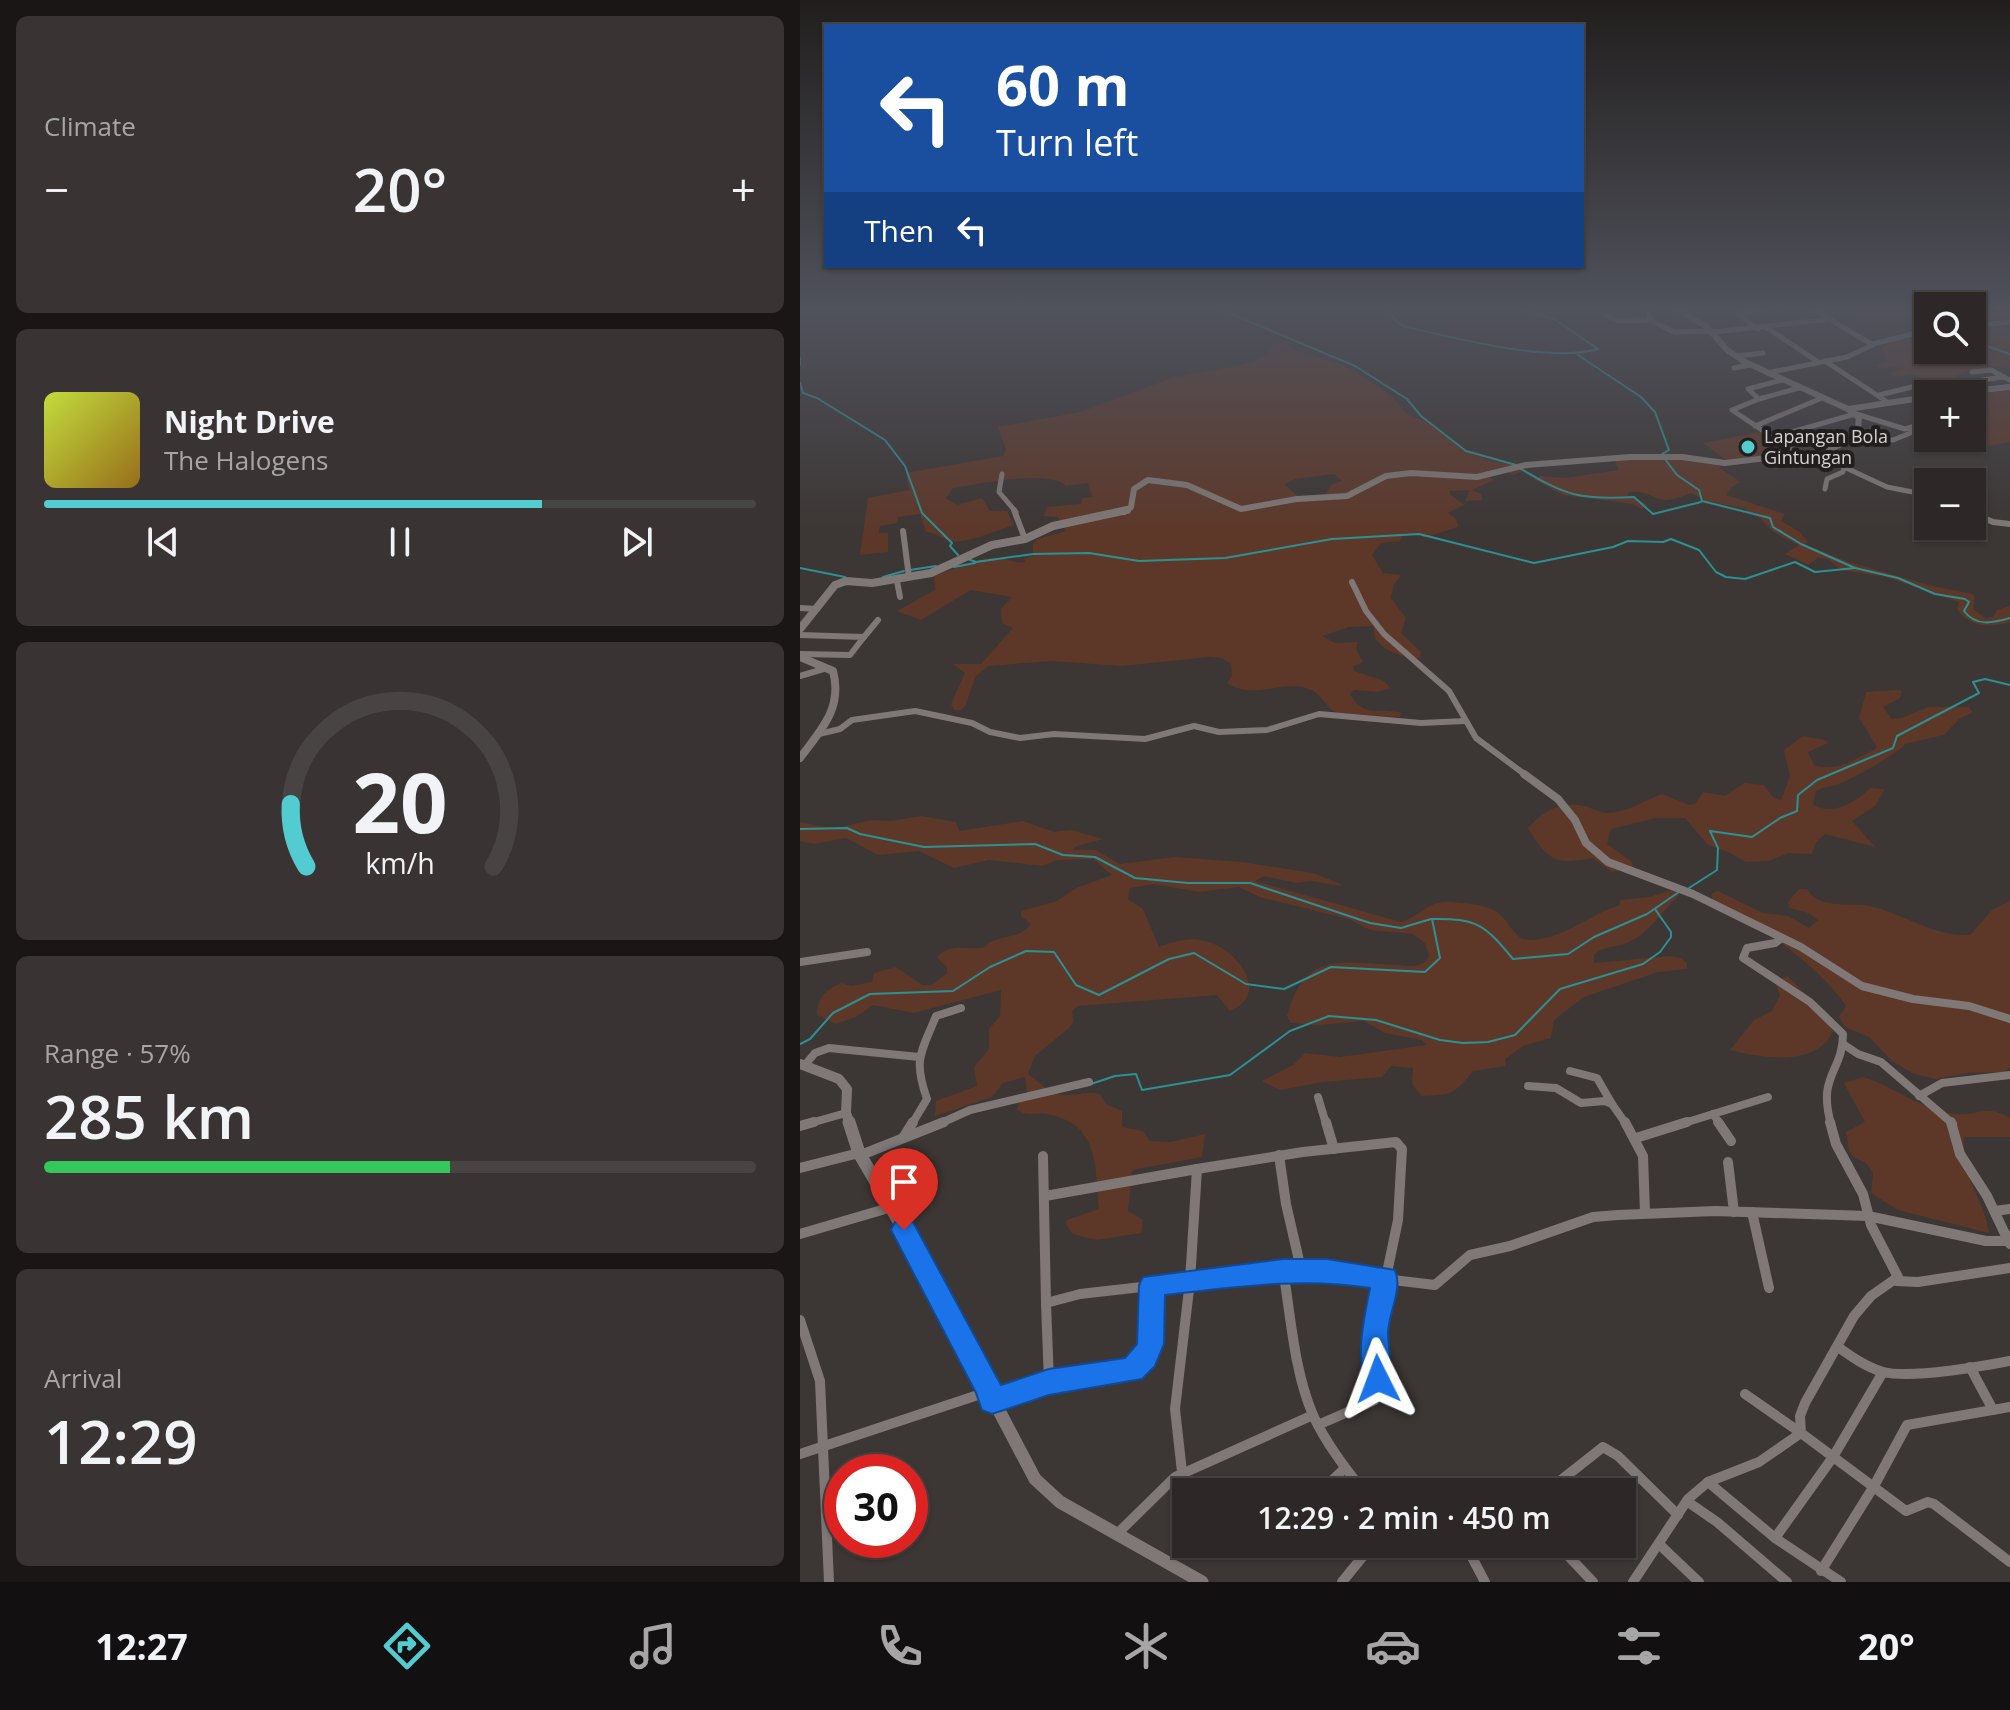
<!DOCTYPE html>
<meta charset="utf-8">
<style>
:root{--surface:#2d2827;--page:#393433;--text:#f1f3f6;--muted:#a7a6a7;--line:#484444;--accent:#52ccd0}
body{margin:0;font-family:"Open Sans",sans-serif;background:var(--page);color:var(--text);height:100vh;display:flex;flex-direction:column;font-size:30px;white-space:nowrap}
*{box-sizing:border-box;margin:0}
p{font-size:26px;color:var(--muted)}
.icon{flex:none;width:44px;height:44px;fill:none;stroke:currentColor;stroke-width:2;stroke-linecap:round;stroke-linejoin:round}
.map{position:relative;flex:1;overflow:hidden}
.sheet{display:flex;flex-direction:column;gap:16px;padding:16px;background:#191615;width:800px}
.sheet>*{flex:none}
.guide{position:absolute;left:24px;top:24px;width:760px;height:244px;border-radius:0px;box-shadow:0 2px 6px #0004,0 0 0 2px var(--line);background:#1a4fa0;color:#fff;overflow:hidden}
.tools{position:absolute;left:1114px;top:292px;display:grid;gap:16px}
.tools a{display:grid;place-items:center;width:72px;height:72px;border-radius:0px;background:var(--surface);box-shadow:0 2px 6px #0004,0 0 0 2px var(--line);font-size:40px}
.speed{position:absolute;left:24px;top:1454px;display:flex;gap:16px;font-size:40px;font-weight:700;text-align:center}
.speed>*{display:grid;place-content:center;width:104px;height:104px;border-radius:50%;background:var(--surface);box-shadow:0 2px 6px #0004,0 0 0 2px var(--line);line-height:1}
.speed .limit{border:12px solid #d22;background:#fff;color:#111}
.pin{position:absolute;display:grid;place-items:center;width:68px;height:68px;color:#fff;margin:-82px -34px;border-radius:50% 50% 50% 0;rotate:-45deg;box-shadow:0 0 8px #0007}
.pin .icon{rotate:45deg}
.me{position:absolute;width:88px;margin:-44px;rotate:357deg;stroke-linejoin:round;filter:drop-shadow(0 0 6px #0008)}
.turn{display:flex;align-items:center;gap:28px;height:168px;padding:0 40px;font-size:36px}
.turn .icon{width:104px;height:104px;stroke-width:2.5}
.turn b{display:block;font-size:56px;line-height:68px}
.then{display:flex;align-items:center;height:76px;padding:0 40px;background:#0003;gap:16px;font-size:30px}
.big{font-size:60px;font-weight:600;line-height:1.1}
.sheet .card{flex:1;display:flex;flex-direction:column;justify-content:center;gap:12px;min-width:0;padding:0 28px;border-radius:12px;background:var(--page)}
.sheet .dial{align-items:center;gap:0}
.dial svg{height:208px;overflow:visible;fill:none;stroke:var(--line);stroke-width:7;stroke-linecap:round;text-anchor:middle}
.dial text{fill:var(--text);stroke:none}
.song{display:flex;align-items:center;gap:24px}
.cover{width:96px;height:96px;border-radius:12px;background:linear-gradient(135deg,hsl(70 70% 55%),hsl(40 70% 35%))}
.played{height:8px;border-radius:4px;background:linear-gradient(90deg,var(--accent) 70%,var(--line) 70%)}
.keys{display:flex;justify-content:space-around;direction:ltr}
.heat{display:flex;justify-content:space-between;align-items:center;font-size:44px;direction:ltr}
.charge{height:12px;border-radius:6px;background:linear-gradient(90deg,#34c759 57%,var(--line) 0)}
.trip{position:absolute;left:372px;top:1478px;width:464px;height:80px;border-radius:0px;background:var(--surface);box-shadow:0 2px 6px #0004,0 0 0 2px var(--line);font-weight:600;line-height:80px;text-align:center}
.dock{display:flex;height:128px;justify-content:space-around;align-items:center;background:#121010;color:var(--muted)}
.dock .icon{width:56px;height:56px}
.dock .active{color:var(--accent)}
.dock b{font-size:36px;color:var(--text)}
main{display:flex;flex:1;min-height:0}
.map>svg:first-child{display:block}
.green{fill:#5d3829;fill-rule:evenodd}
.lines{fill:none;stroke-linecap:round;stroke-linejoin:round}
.stream{stroke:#2b9194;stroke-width:2}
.minor-far3{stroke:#7f7876;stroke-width:5}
.minor-far2{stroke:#7f7876;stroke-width:6}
.minor-far1{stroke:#7f7876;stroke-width:8}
.minor{stroke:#7f7876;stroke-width:10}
.tertiary-far3{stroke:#7f7876;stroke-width:6}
.tertiary-far2{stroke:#7f7876;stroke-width:8}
.tertiary-far1{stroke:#7f7876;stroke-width:10}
.tertiary{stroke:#7f7876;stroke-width:13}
.route{fill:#1a73e8;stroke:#114b97;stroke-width:2}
.poi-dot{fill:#52ccd0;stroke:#211e1d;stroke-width:3}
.labels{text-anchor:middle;stroke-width:8;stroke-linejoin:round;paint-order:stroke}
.far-poi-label{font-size:18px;fill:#d7d3d2;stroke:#211e1d;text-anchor:start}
</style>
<main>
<section class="sheet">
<div class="card"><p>Climate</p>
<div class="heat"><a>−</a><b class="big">20°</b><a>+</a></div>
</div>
<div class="card">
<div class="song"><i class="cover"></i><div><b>Night Drive</b><p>The Halogens</p></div></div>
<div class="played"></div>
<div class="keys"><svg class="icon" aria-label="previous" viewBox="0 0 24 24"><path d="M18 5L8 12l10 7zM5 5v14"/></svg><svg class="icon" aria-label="pause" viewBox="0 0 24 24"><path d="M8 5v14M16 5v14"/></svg><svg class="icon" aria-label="next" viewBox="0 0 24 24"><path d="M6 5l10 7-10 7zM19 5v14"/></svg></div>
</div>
<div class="card dial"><svg viewBox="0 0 100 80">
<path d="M14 69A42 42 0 1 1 86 69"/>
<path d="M14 69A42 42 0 0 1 8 45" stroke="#52ccd0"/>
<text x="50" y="56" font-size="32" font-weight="700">20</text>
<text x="50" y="72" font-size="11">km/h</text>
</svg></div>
<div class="card"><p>Range · 57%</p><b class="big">285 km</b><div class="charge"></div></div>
<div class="card"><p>Arrival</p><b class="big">12:29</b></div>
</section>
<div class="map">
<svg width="1210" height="1582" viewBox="0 0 1210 1582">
<rect width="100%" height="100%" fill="#3c3634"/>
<g class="green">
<path d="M1053 310H1128V328C1111 317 1088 327 1068 323 1060 321 1060 314 1053 310Z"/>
<path d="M1172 310H1210V318L1185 320 1198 328 1210 327V370C1193 362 1172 368 1156 376L1160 382 1141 387 1113 374 1095 377 1090 373 1101 369 1094 366 1082 369 1076 365 1086 361 1082 347C1099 335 1110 340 1128 339V350H1172Z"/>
<path d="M475 343H484L498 351 543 365 590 394 607 414 627 422 666 451 691 461 731 467 714 475 700 470 688 475 694 480 672 490 681 494 683 500 665 501 670 490 650 491V494L664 505 648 513 656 519 658 527 624 538 618 533 604 534 600 541 581 543 572 555 583 573 601 575 594 585 591 598 606 618 601 633 621 652 620 658C603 658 586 652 575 639L573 626 549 627 522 636 535 643 558 642 556 649 563 662 553 667 554 671 584 681 590 688 578 692 554 690 550 694C566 720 577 706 601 713L600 717 538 713C526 709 522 693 509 689 481 679 455 701 427 683L432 676 431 664 422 658 409 657 322 666 252 661 188 666 176 676 165 706 161 710H154L151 704 165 673 153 664H181L213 628 202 623 201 609 212 597 171 590 121 620 97 611 135 590 134 576C156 569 175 557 199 558 209 558 213 564 225 562L224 558 233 556V544L238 539 266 531 258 517 244 516 247 507 281 504 282 498 292 497 288 483 266 486C250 469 177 484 153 488L146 498 157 505 182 498 190 511H207L214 525C197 530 167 544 150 541 141 539 136 532 126 532L120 514 98 517 97 523 80 526 79 533H88V552L60 555 68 498 109 490 106 473 203 456 206 449 198 427 280 412 372 378 441 365 463 357ZM534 474 542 481 532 484 525 495 500 498 484 484 495 479Z"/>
<path d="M1210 390V442L1165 450 1124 446C1142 436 1169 436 1188 434L1172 424V400L1187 393Z"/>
<path d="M961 432 993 452 928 460 919 468 941 482 932 487 926 495 985 514 981 521 1000 532 1008 542 1005 544 1046 561 1132 586 1172 594 1175 597 1173 609 1185 618 1193 617 1197 610 1210 606V622C1190 628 1170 628 1157 609L1159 602 1086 577 1041 570 1028 559 1018 558 1008 565 985 554 999 545 975 533 959 517 946 511 947 509 907 501 891 493C851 510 860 490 829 492L827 495 845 503 847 507 841 509 833 504 763 495 734 479 740 476 766 478 819 470 813 458 885 456 926 460 903 443Z"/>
<path d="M1098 690 1102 691 1100 698 1083 707 1092 719 1102 718 1128 707H1169L1173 712 1159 719 1144 735 1105 744C1100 752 1052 779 1041 783 1032 787 1024 786 1016 791L1013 804C1029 817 1058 802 1070 788L1085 789 1075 806 1052 821 1075 847 1025 834 1016 842 1012 854 988 853 969 861 946 862 928 852 908 845 885 818H856L811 829 807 844 832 862 833 868 812 872 793 858C757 865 748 862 728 828 743 811 759 801 784 806 792 808 800 813 808 813 829 812 843 801 862 794L889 805 895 804 903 792 925 796 944 783 964 785 973 797 981 800 990 776 984 750 1003 736 1025 740 1028 743 1008 752 1014 765C1035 773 1055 759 1074 750L1077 747 1059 718 1066 692Z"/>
<path d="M121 816 156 822 159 831 223 821 254 832 271 830 303 839 277 846 272 850H296L320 864 375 857 442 862 513 873 541 884 540 886 512 881 496 883 464 876 455 881 601 922C617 918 628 902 645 902 658 902 682 904 694 910 708 917 713 940 729 940 762 940 790 914 820 905V900L849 897 872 890 880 895C862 910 852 931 829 942 818 948 803 945 794 955V963L870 956 881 958 887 963V969L858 972 784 997 754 1020 751 1038 723 1046 705 1059 706 1066 673 1071C654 1095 651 1095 621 1096L612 1083 613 1068 591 1066 582 1077 523 1082 480 1090 462 1081 493 1065 505 1053 540 1057 626 1045 622 1040 585 1033 564 1021 518 1025 491 1023 487 1016C504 951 540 962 596 965 608 966 616 968 627 961L629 955 625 943 613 934 570 930 549 919 460 897 439 887 399 892 354 884 330 888 328 899 343 909 359 947C375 941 392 936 409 942 438 951 471 994 430 1011L417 995 278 1006 272 1011 273 1022 269 1028 235 1056 228 1074C238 1082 254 1096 268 1095 280 1095 288 1091 300 1094L306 1104 322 1111V1127L343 1131 350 1141 370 1142 405 1134 402 1157 332 1170 328 1211 343 1220 341 1233 296 1240 273 1234 266 1224 267 1220 299 1209C295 1166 300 1124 247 1114 236 1112 227 1117 217 1110L221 1096 227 1093 225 1077 203 1083 192 1097 135 1116 136 1101 177 1086 174 1067 189 1049V1029L200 1016 201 990 114 1013 73 1005 56 1017 36 1024 17 1015C18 996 25 991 41 983L51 986 72 982 74 973 96 967 123 985H132L147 973V967L137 958C149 942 163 950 179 948 188 947 183 946 191 942 204 935 221 938 231 924L221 916V911L257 901 276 888 312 875 293 859 258 860 242 866 189 860 154 868 119 851 78 855 46 838 14 844 0 841V822L34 829 70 820 91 821Z"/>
<path d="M999 889H1007C1019 910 1049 902 1070 906 1104 914 1135 937 1170 935L1192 910 1210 901V1068L1203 1072 1168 1073 1136 1079 1114 1074 1092 1061 1069 1037 1045 1027 1039 1017 1046 1006C1029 981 1008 964 984 945 966 930 914 918 911 894L918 891 963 913 988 916 1009 928 1018 920 1008 913 990 908 988 902Z"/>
<path d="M987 976 1008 996 1033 1031C1017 1068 961 1058 930 1050L954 1020 972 1011 980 995 975 983Z"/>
<path d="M1063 1077C1096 1087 1122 1111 1156 1114 1181 1116 1183 1103 1210 1118V1137H1164C1161 1182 1183 1194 1189 1233L1098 1210 1071 1193 1073 1173 1066 1163 1055 1158 1049 1151 1046 1132 1065 1122 1044 1083Z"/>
</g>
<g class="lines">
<g class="stream">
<path d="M422 310 555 366 607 399 621 416 666 451 716 465"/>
<path d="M590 310 595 320 603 326C653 338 751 363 798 349L754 319 720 310"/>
<path d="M1111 310 1128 320"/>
<path d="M1172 341 1210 354"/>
<path d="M778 355 841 397 855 412 869 450 862 454"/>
<path d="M0 358V365"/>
<path d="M0 383 3 393 17 398 85 440 105 466 122 513 152 543 150 546 158 555"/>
<path d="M865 459 877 475 899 490 902 501 970 518 973 527 1001 544 1055 568 1098 578 1135 594 1165 599 1169 602 1164 611C1176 627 1193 623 1210 618"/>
<path d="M721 469C767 496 780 500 834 497L853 514 901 502"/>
<path d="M168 559 176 562 233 554 289 553 339 561 425 558 532 539 619 534 734 563 813 547 828 541 863 542 871 539 899 550 916 572 926 577 945 579 995 562 1015 572 1055 568"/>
<path d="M154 567 175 563"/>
<path d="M0 568 45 577"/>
<path d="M110 570 136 566"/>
<path d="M83 577 104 571"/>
<path d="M0 829 47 828 60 834 124 847 235 844 263 855 295 857 335 878 388 883H450L570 923 601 928 631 919"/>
<path d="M889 888 917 870 918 848 910 831 952 837 980 818 997 811 998 795 1017 780 1093 748 1097 736 1179 693 1173 682 1185 679 1210 685"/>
<path d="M0 1044 10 1039 33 1013 70 994 153 991 190 967 226 951 254 952 276 985 299 995 369 959 394 953 446 984 484 989 531 967 625 972 640 958 632 919C677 918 685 925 713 959L768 954 794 937 847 914 879 892"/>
<path d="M291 1084 315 1076 336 1074 342 1090 430 1075 490 1031 529 1016 576 1020 640 1040 663 1043 688 1042 715 1035 760 989 843 964 860 952 871 937V932L855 909"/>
</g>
<g class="minor-far3">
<path d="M848 310 850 320 874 332 911 331"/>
<path d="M804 315 818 321 850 320"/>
<path d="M1172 326 1210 322"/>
<path d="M967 328 1018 362"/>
<path d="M958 329 938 314 961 310"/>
<path d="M913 332 1031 319"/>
<path d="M1073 344 1128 330"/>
<path d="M936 356 963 353"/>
<path d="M1025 361 1089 403"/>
<path d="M934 368 950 365"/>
<path d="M1172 372 1191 370 1210 380"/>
<path d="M967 373 1047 357 1073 345 1014 310"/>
<path d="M982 380 948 389 959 399 932 410 998 454"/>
<path d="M1183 380 1203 377"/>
<path d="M1079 395 1116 386 1136 394"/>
<path d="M959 399 999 388"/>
<path d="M1053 413 1105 429 1128 422"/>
<path d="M955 426 1022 398"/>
<path d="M1111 431 1128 434"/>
<path d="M974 437 1055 414"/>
<path d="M1148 438 1168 451"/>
<path d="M1052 439 1093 440 1113 432"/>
<path d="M1009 454 1044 467 1043 472 1027 479 1025 489"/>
<path d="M1044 467 1087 487 1128 495"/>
<path d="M202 474 199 492 216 512"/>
</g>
<g class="minor-far2">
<path d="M214 510 225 539"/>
<path d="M1172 513 1193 522 1210 524"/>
<path d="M103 531 109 577"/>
<path d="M97 581 100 597"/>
<path d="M552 582 566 611 584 634 649 691 676 738 727 776"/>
<path d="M0 608 17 609"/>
<path d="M0 635 64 637 50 655 1 654"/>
<path d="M64 637 78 620"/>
<path d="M0 676 27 668"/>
<path d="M19 734 40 729 52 720 115 711 172 723 190 732 220 738 254 734 345 739 394 726 419 732 467 730 519 714 621 723 665 721"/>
</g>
<g class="minor-far1">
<path d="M724 774 758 799 775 820 786 843 808 862 893 894 1001 947 1062 986 1113 999 1169 1006 1210 1019"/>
<path d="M982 938 975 943 947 948 943 958 1010 1002 1043 1034C1043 1072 1017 1075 1031 1124"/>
<path d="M0 962 67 952"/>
<path d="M1043 1044 1058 1054 1081 1062 1153 1124"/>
<path d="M4 1066 15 1053 29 1048 119 1057"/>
<path d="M770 1071 797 1078 812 1104"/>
<path d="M728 1086 756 1088 781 1103 805 1101 812 1104 826 1124"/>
<path d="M1119 1096 1142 1083 1210 1075"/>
<path d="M518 1097 526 1124"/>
<path d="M913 1114 920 1124"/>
<path d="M7 1124 46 1113"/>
<path d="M112 1124 127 1099C113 1059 121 1053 136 1016L161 1008"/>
<path d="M139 1124 170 1110 289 1082"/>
<path d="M881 1124 968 1097"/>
</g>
<g class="minor">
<path d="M526 1122 534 1149"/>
<path d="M825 1122 843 1156 845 1213"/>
<path d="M918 1122 931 1141"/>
<path d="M1030 1122 1036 1144 1063 1194 1071 1225 1098 1277 1071 1296 1054 1316 1005 1403 1000 1416 1001 1433 1106 1511 1128 1502 1134 1504 1210 1562"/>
<path d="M1151 1122 1160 1154 1187 1196 1207 1238 1210 1236"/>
<path d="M0 1126 14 1122"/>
<path d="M103 1138 113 1122"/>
<path d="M836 1138 887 1122"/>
<path d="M61 1155 144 1122"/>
<path d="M479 1155 486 1204 501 1269"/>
<path d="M243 1156 246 1303"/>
<path d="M928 1162 934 1212"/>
<path d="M0 1168 59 1153"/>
<path d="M245 1196 397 1169"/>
<path d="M1195 1211 1210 1209"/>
<path d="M952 1212 969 1288"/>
<path d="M0 1234 92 1207"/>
<path d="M483 1270C491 1317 494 1371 513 1415 525 1442 546 1469 564 1492"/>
<path d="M1096 1281 1118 1282 1210 1268"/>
<path d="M0 1320 20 1381 29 1582"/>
<path d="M1038 1347C1052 1357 1066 1367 1083 1372 1113 1379 1178 1367 1210 1361"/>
<path d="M1170 1367 1193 1410"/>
<path d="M249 1382C334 1373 351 1380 353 1285"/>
<path d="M192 1401 249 1382 246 1303 280 1294 501 1269 635 1285 670 1255 710 1246 793 1217 818 1215 915 1211 1068 1216 1186 1241H1205L1207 1238 1210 1244"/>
<path d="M0 1454 190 1391"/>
<path d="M382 1472 375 1409 390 1281 397 1169 503 1152 596 1142 602 1149 598 1220 575 1330 577 1396 575 1400 518 1425"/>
<path d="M908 1482 959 1462 1001 1433 945 1394"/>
<path d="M520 1492 545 1468"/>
<path d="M646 1492 658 1485 700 1492"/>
<path d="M746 1492 803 1447 818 1456 878 1515"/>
<path d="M820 1492 839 1477"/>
<path d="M888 1502 917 1522 987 1582"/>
<path d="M317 1534 375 1477 513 1415"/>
<path d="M975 1538 1033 1457 1083 1372"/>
<path d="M665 1544 685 1582"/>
<path d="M757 1544 793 1582"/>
<path d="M859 1544 899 1582"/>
<path d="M1021 1571 1074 1486 1107 1425 1210 1407"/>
<path d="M542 1582 573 1544"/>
<path d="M833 1582 888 1499 908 1482 975 1538 1041 1582"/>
</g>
<g class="tertiary-far3">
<path d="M878 310 906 326 927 350 945 362 1048 409"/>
<path d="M1144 394 1210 387"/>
<path d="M324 512 331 507 334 489 348 480 387 485 441 509 497 499 547 496 586 476 611 473 677 477 726 465 830 457H882L925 463 1027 451 1057 436 1059 418 1048 409 1128 397"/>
</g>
<g class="tertiary-far2">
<path d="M0 629 35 585 46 581 72 583 131 573 192 545 225 539 253 526 327 510"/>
<path d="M0 657 33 671C43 708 21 730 0 758"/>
</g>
<path class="tertiary-far1" d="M0 1064 39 1079 47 1089 46 1113 50 1124"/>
<path class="tertiary" d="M49 1122 59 1153 104 1230 235 1479 260 1502 402 1582"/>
</g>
<linearGradient id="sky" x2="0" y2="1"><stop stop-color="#211e1d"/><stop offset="0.58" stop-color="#50525c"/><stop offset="1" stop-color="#50525c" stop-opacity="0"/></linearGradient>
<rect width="1210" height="532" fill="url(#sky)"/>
<path class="route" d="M104 1219 113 1222 201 1385 249 1369 325 1358 337 1344 339 1285 343 1277 483 1259H527L595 1270C603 1289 589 1312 588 1332 588 1351 595 1371 587 1388L578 1392 568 1388C554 1358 564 1319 570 1288 501 1277 435 1287 365 1295L364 1344 355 1366 342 1379 249 1395 192 1414 182 1410 176 1393 91 1230 95 1222Z"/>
<circle class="poi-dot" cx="948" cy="447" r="8"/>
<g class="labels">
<g class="far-poi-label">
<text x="964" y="443">Lapangan Bola<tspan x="964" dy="21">Gintungan</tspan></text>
</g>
</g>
</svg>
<div class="tools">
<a><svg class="icon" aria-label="search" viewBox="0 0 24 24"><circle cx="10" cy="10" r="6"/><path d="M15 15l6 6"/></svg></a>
<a>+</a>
<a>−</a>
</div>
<div class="speed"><div class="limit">30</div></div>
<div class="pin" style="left:104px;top:1230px;background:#d93025"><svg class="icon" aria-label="arrive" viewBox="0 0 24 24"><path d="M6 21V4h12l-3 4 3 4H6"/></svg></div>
<svg class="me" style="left:578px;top:1379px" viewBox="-20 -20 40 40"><path d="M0-17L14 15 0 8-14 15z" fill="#1a73e8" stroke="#fff" stroke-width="4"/></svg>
<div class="trip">12:29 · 2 min · 450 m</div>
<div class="guide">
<div class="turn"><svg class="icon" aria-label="left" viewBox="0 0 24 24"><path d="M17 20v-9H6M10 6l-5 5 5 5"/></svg><div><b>60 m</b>Turn left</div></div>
<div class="then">Then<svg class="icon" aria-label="left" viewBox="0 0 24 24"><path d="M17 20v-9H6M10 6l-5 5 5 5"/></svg></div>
</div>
</div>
</main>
<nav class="dock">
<b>12:27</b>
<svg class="icon active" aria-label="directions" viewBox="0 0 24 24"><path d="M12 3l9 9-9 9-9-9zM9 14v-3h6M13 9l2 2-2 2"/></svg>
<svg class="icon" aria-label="music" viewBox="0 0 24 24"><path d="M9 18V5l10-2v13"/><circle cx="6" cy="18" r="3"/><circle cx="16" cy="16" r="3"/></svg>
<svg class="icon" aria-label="phone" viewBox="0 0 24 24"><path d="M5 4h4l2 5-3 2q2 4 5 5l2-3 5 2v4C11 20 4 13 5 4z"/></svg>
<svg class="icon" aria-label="climate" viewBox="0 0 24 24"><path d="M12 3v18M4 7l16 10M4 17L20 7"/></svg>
<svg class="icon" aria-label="car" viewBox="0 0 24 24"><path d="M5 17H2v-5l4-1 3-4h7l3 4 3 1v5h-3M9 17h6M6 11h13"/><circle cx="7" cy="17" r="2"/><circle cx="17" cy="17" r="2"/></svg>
<svg class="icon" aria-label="filters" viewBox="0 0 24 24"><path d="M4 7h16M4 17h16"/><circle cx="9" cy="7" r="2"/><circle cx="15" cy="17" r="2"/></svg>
<b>20°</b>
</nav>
